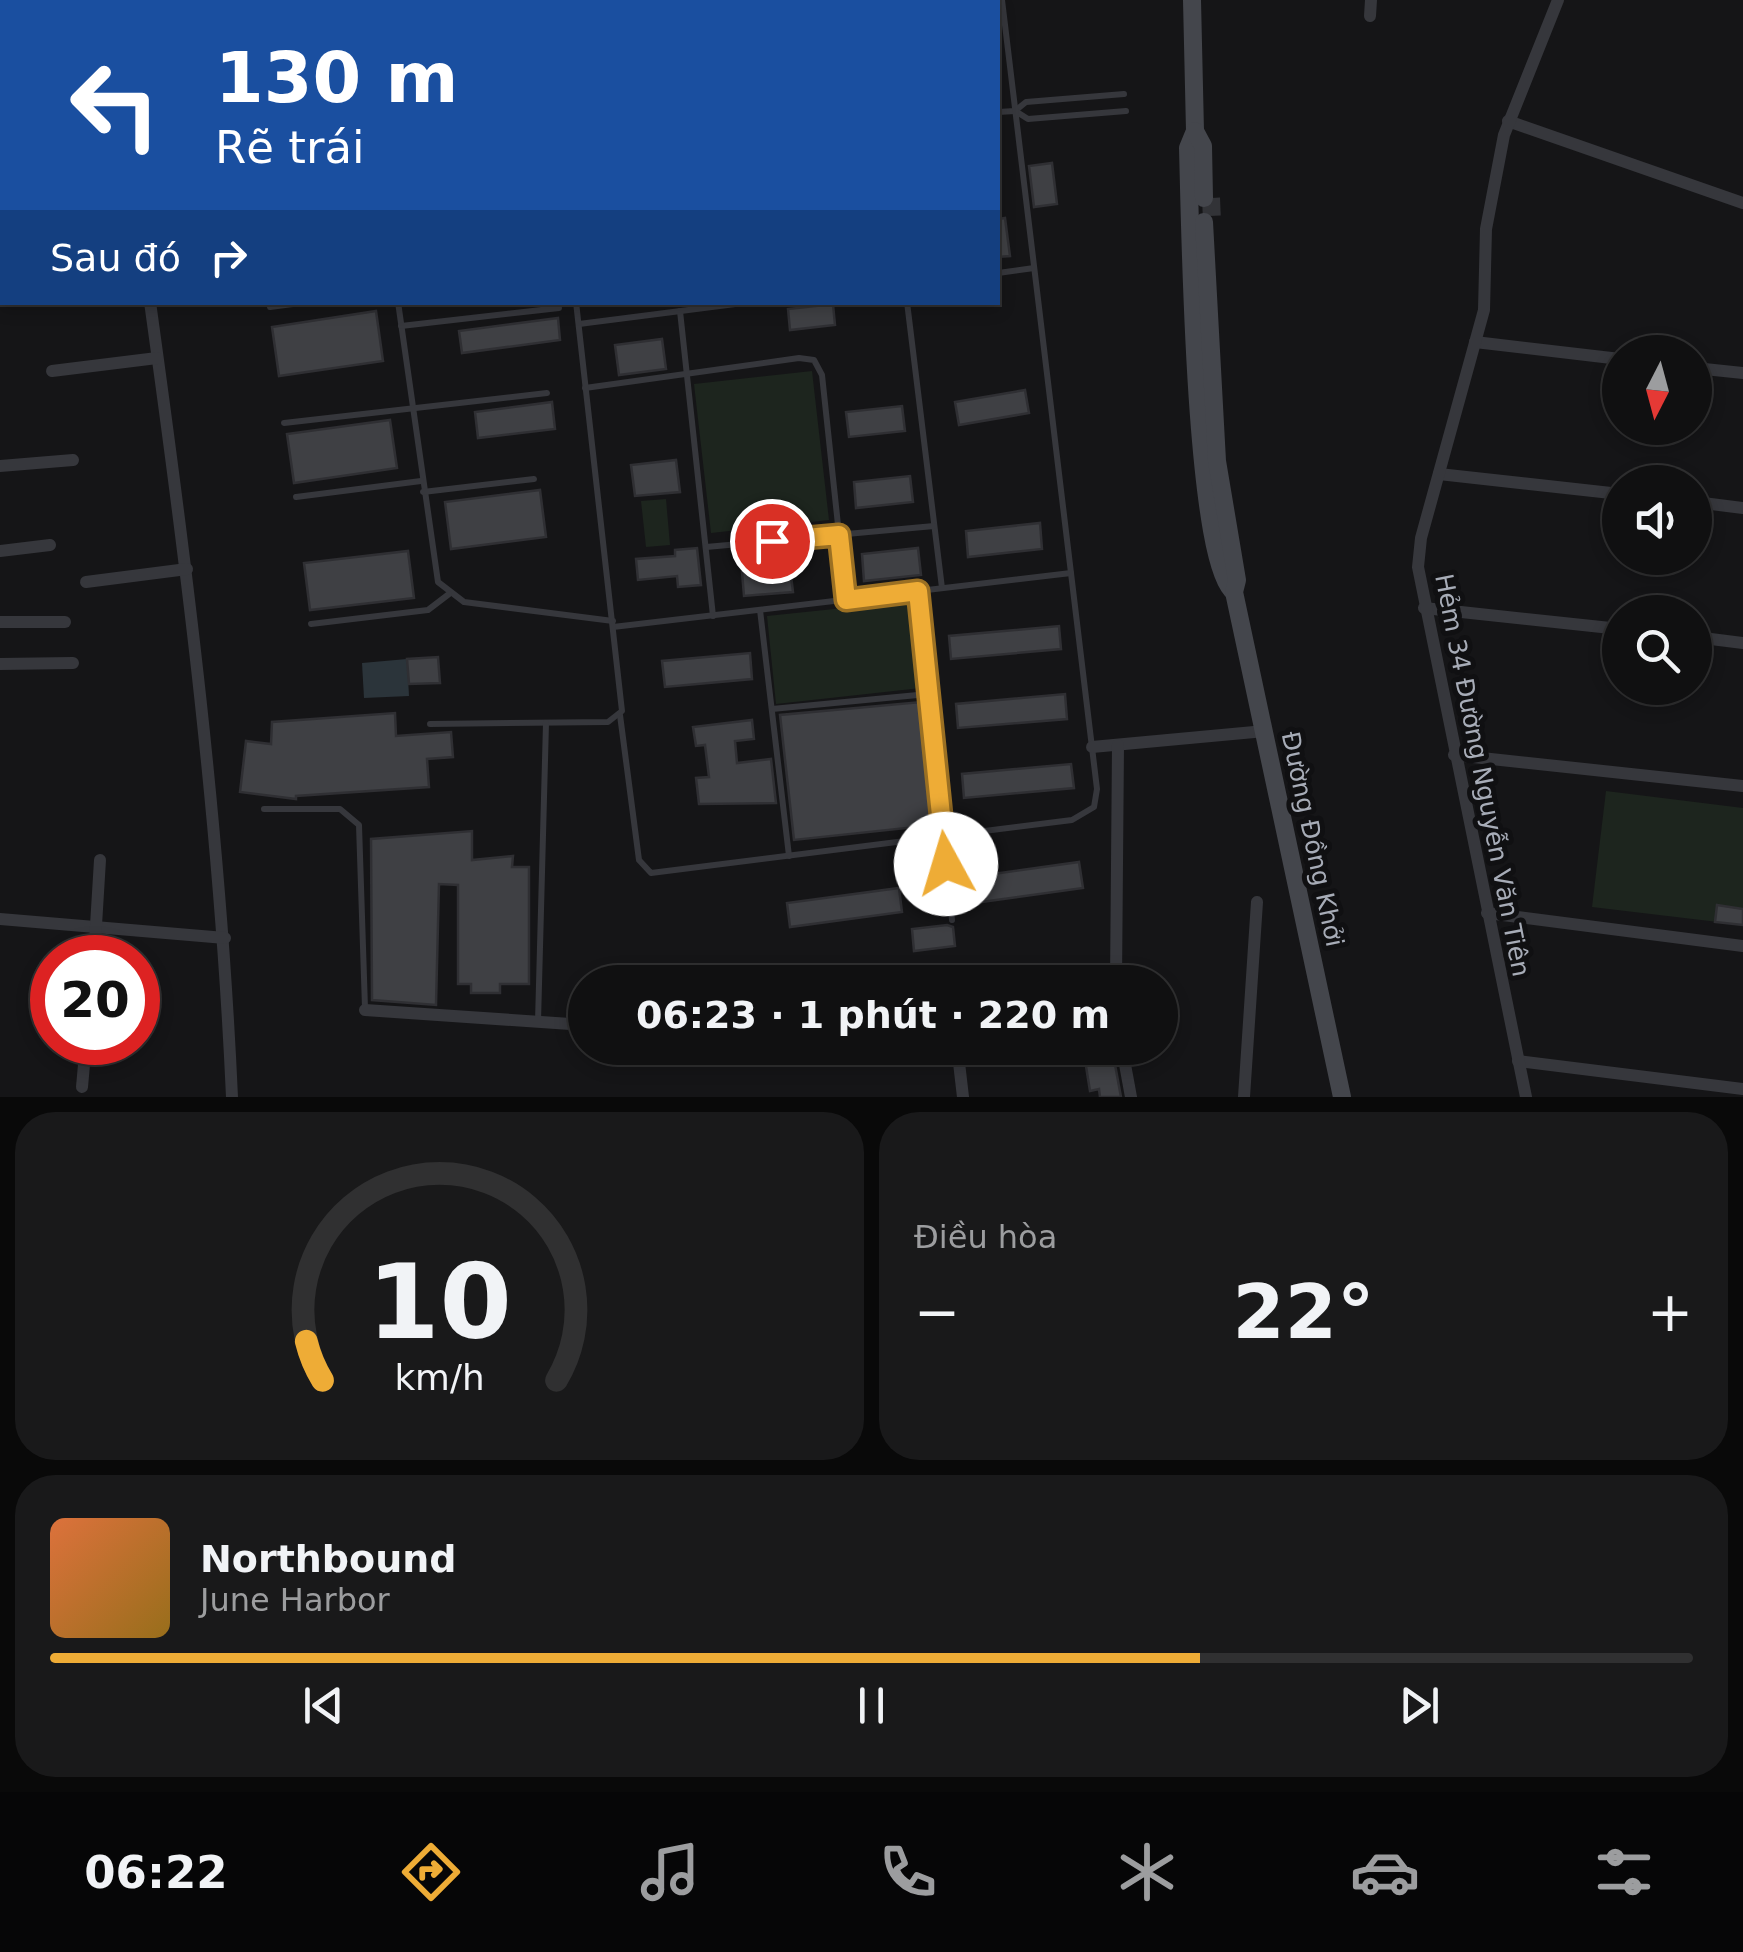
<!DOCTYPE html>
<html lang="vi">
<meta charset="utf-8">
<style>
:root{--surface:#101011;--page:#19191a;--text:#f1f3f6;--muted:#9c9d9f;--line:#303031;--accent:#eeac36}
body{margin:0;font-family:"DejaVu Sans",sans-serif;background:var(--page);color:var(--text);height:100vh;display:flex;flex-direction:column;font-size:38px;white-space:nowrap}
*{box-sizing:border-box;margin:0}
p{font-size:32px;color:var(--muted)}
.icon{flex:none;width:55px;height:55px;fill:none;stroke:currentColor;stroke-width:2;stroke-linecap:round;stroke-linejoin:round}
.map{position:relative;height:1097px;overflow:hidden}
.drawer{display:flex;flex-direction:column;gap:15px;padding:15px;background:#090909;flex:1}
.drawer>*{flex:none}
.top-card{position:absolute;left:0px;top:0px;width:1000px;height:305px;box-shadow:0 5px 15px #0003,0 0 0 2px var(--line);background:#1a4fa0;color:#fff;overflow:hidden}
.needle{width:65px;rotate:186deg}
.buttons{position:absolute;left:1602px;top:335px;display:grid;gap:20px}
.buttons a{display:grid;place-items:center;width:110px;height:110px;border-radius:50%;background:var(--surface);box-shadow:0 5px 15px #0003,0 0 0 2px var(--line);font-size:50px}
.speed{position:absolute;left:30px;top:935px;display:flex;gap:20px;font-size:50px;font-weight:700;text-align:center}
.speed>*{display:grid;place-content:center;width:130px;height:130px;border-radius:50%;background:var(--surface);box-shadow:0 5px 15px #0003,0 0 0 2px var(--line);line-height:1}
.speed .limit{border:15px solid #d22;background:#fff;color:#111}
.pin{position:absolute;display:grid;place-items:center;width:85px;height:85px;color:#fff;margin:-42px;border:5px solid #fff;border-radius:50%;box-shadow:0 2px 10px #0007}
.me{position:absolute;width:110px;margin:-55px;rotate:354deg;stroke-linejoin:round;filter:drop-shadow(0 0 8px #0008)}
.turn{display:flex;align-items:center;gap:35px;height:210px;padding:0 50px;font-size:45px}
.turn .icon{width:130px;height:130px;stroke-width:2.5}
.turn b{display:block;font-size:70px;line-height:85px}
.then{display:flex;align-items:center;height:95px;padding:0 50px;background:#0003;gap:20px;font-size:38px}
.big{font-size:75px;font-weight:700;line-height:1.1}
.drawer .tile{flex:1;display:flex;flex-direction:column;justify-content:center;gap:15px;min-width:0;padding:0 35px;border-radius:40px;background:var(--page)}
.drawer .dial{align-items:center;gap:0}
.dial svg{height:260px;overflow:visible;fill:none;stroke:var(--line);stroke-width:7;stroke-linecap:round;text-anchor:middle}
.dial text{fill:var(--text);stroke:none}
.song{display:flex;align-items:center;gap:30px}
.cover{width:120px;height:120px;border-radius:15px;background:linear-gradient(135deg,hsl(20 70% 55%),hsl(40 70% 35%))}
.played{height:10px;border-radius:5px;background:linear-gradient(90deg,var(--accent) 70%,var(--line) 70%)}
.keys{display:flex;justify-content:space-around;direction:ltr}
.heat{display:flex;justify-content:space-between;align-items:center;font-size:55px;direction:ltr}
.drawer .tiles{flex:1;display:grid;gap:15px;grid-template-columns:1fr 1fr}
.tile:last-child{grid-column:span 2}
.trip{position:absolute;left:568px;top:965px;width:610px;height:100px;border-radius:50px;background:var(--surface);box-shadow:0 5px 15px #0003,0 0 0 2px var(--line);font-weight:700;line-height:100px;text-align:center}
.dock{display:flex;height:160px;justify-content:space-around;align-items:center;background:#060607;color:var(--muted)}
.dock .icon{width:70px;height:70px}
.dock .selected{color:var(--accent)}
.dock b{font-size:45px;color:var(--text)}
.map>svg:first-child{display:block}
.green{fill:#1d251e}
.water{fill:#2b343a}
.building{fill:#3f4044;stroke:#2f2f33;stroke-width:2.5}
.lines{fill:none;stroke-linecap:round;stroke-linejoin:round}
.secondary-tunnel{stroke:#323337;stroke-width:18;stroke-dasharray:18 9;stroke-linecap:butt}
.lane{stroke:#36373c;stroke-width:6}
.street{stroke:#36373c;stroke-width:12}
.secondary{stroke:#44464c;stroke-width:18}
.route-casing{stroke:#9b7023;stroke-width:25}
.route{stroke:#eeac36;stroke-width:18}
.labels{text-anchor:middle;stroke-width:10;stroke-linejoin:round;paint-order:stroke}
.street-label{font-size:25px;fill:#a7acb7;stroke:#101012}
</style>
<div class="map">
<svg width="1743" height="1097" viewBox="0 0 1743 1097">
<rect width="100%" height="100%" fill="#151517"/>
<g class="green">
<path d="M559 0H822L823 2H560Z"/>
<path d="M812 371 829 520 711 533 694 384Z"/>
<path d="M666 499 670 545 646 547 641 501Z"/>
<path d="M911 601 921 688 776 704 767 616Z"/>
<path d="M1606 791 1743 808V925L1592 907Z"/>
<path d="M933 852 940 898 915 902 908 856Z"/>
</g>
<path class="water" d="M407 659 409 696 364 698 362 663Z"/>
<g class="building">
<path d="M1052 163 1057 204 1034 207 1029 166Z"/>
<path d="M1005 218 1010 256 998 257V219Z"/>
<path d="M833 304 835 325 790 330 788 309Z"/>
<path d="M376 311 383 361 279 376 272 327Z"/>
<path d="M558 318 560 340 462 353 459 331Z"/>
<path d="M662 339 666 369 619 375 615 345Z"/>
<path d="M1025 390 1029 413 959 425 955 402Z"/>
<path d="M552 402 555 429 478 438 475 412Z"/>
<path d="M902 406 905 431 849 437 846 412Z"/>
<path d="M390 420 397 468 294 483 287 434Z"/>
<path d="M676 460 680 492 635 496 631 465Z"/>
<path d="M910 476 913 502 856 508 854 482Z"/>
<path d="M540 490 546 537 451 549 445 502Z"/>
<path d="M1040 523 1042 549 968 557 966 531Z"/>
<path d="M697 548 701 585 678 587 677 576 638 580 636 559 675 556V550Z"/>
<path d="M918 548 921 575 864 581 862 554Z"/>
<path d="M408 551 414 598 310 610 304 563Z"/>
<path d="M790 567 793 592 744 596 742 572Z"/>
<path d="M1059 626 1061 649 951 659 949 636Z"/>
<path d="M750 653 752 679 665 687 662 661Z"/>
<path d="M438 657 440 683 409 684 407 659Z"/>
<path d="M1065 694 1067 719 958 728 956 704Z"/>
<path d="M921 702 935 825 794 840 780 715Z"/>
<path d="M395 713 396 736 451 732 453 757 427 759 429 787 296 796V799L240 792 246 741 271 744 272 722Z"/>
<path d="M752 720 754 739 735 741 737 763 771 759 776 803 699 804 696 778 709 777 705 745 696 746 693 727Z"/>
<path d="M1071 764 1074 788 964 798 962 774Z"/>
<path d="M472 831V860L513 856 512 867H529V984H500V993H471V984H458V885L439 884 436 1005 372 1000 371 839Z"/>
<path d="M1079 862 1083 888 974 903 971 877Z"/>
<path d="M899 888 902 912 790 927 787 903Z"/>
<path d="M1717 905 1743 909V925L1715 922Z"/>
<path d="M947 925 953 927 955 946 914 951 912 929Z"/>
<path d="M1083 1048H1112L1121 1097H1100L1099 1089 1090 1091Z"/>
</g>
<g class="lines">
<path class="secondary-tunnel" d="M1211 198 1212 221"/>
<g class="lane">
<path d="M447 0V2"/>
<path d="M540 0 541 2"/>
<path d="M827 0V2"/>
<path d="M183 1 195 0"/>
<path d="M380 2V0"/>
<path d="M998 112 1015 111 1026 102 1124 94"/>
<path d="M1017 112 1028 119 1126 111"/>
<path d="M998 273 1034 268"/>
<path d="M398 302 438 582 464 602 613 621"/>
<path d="M907 302 942 588"/>
<path d="M270 307 308 302"/>
<path d="M680 311 713 616"/>
<path d="M579 324 751 302"/>
<path d="M401 326 559 308"/>
<path d="M585 388 799 358 814 360 822 375 846 600"/>
<path d="M284 423 547 393"/>
<path d="M423 492 534 479"/>
<path d="M296 497 421 481"/>
<path d="M706 547 934 526"/>
<path d="M917 591 952 920"/>
<path d="M760 610 789 856"/>
<path d="M311 624 428 610 449 594"/>
<path d="M613 627 1071 573"/>
<path d="M772 709 928 694"/>
<path d="M620 715 639 860 651 873 1072 820 1094 807 1097 789 1002 0"/>
<path d="M430 724 608 722 622 711 576 302"/>
<path d="M264 809H340L359 825 365 1008"/>
<path d="M538 1022 546 723"/>
</g>
<g class="street">
<path d="M107 0V2"/>
<path d="M1370 16 1371 0"/>
<path d="M1508 121 1743 203"/>
<path d="M150 302C187 568 220 829 232 1097"/>
<path d="M1475 342 1620 359"/>
<path d="M1695 368 1743 373"/>
<path d="M52 371 157 358"/>
<path d="M0 466 73 460"/>
<path d="M1439 474 1620 494"/>
<path d="M1695 502 1743 508"/>
<path d="M0 551 50 545"/>
<path d="M86 582 187 569"/>
<path d="M1424 608 1620 629"/>
<path d="M0 622H65"/>
<path d="M1695 637 1743 643"/>
<path d="M0 664 73 663"/>
<path d="M1092 747 1265 731"/>
<path d="M1454 755 1743 786"/>
<path d="M1487 913 1743 946"/>
<path d="M0 919 225 938"/>
<path d="M94 958 100 860"/>
<path d="M1116 982 1118 745"/>
<path d="M365 1010 585 1025"/>
<path d="M947 1048 958 1054 963 1097"/>
<path d="M1122 1048 1131 1097"/>
<path d="M1518 1061 1743 1089"/>
<path d="M82 1087 86 1042"/>
<path d="M1244 1097 1257 902"/>
<path d="M1526 1097 1418 567 1421 538 1484 310 1486 229 1504 135 1558 0"/>
</g>
<g class="secondary">
<path d="M1192 0 1195 131 1188 148C1190 212 1194 564 1234 592"/>
<path d="M1195 131 1203 146 1204 198"/>
<path d="M1204 222 1217 461 1237 580 1234 592 1342 1097"/>
</g>
</g>
<g class="lines">
<g class="route-casing">
<path id="route" d="M772 541 839 535 846 600 918 591 946 864"/>
</g>
<use href="#route" class="route"/>
</g>
<g class="labels">
<g class="street-label">
<text transform="translate(1483 775) rotate(79)" y="9">Hẻm 34 Đường Nguyễn Văn Tiên</text>
<text transform="translate(1313 839) rotate(78)" y="9">Đường Đồng Khởi</text>
</g>
</g>
</svg>
<div class="buttons">
<a><svg class="needle" viewBox="-14 -14 28 28"><path d="M0-13l5 13h-10z" fill="#e53935"/><path d="M0 13l5-13h-10z" fill="#9c9d9f"/></svg></a>
<a><svg class="icon" aria-label="sound" viewBox="0 0 24 24"><path d="M4 9h4l5-4v14l-5-4H4zM17 9q2 3 0 6"/></svg></a>
<a><svg class="icon" aria-label="search" viewBox="0 0 24 24"><circle cx="10" cy="10" r="6"/><path d="M15 15l6 6"/></svg></a>
</div>
<div class="speed"><div class="limit">20</div></div>
<div class="pin" style="left:772px;top:541px;background:#d93025"><svg class="icon" aria-label="arrive" viewBox="0 0 24 24"><path d="M6 21V4h12l-3 4 3 4H6"/></svg></div>
<svg class="me" style="left:946px;top:864px" viewBox="-20 -20 40 40"><circle r="19" fill="#fff"/><path d="M0-13L10 11 0 6-10 11z" fill="#eeac36"/></svg>
<div class="trip">06:23 · 1 phút · 220 m</div>
<div class="top-card">
<div class="turn"><svg class="icon" aria-label="left" viewBox="0 0 24 24"><path d="M17 20v-9H6M10 6l-5 5 5 5"/></svg><div><b>130 m</b>Rẽ trái</div></div>
<div class="then">Sau đó<svg class="icon" aria-label="right" viewBox="0 0 24 24"><path d="M7 20v-9h11M14 6l5 5-5 5"/></svg></div>
</div>
</div>
<section class="drawer">
<div class="tiles">
<div class="tile dial"><svg viewBox="0 0 100 80">
<path d="M14 69A42 42 0 1 1 86 69"/>
<path d="M14 69A42 42 0 0 1 9 57" stroke="#eeac36"/>
<text x="50" y="56" font-size="32" font-weight="700">10</text>
<text x="50" y="72" font-size="11">km/h</text>
</svg></div>
<div class="tile"><p>Điều hòa</p>
<div class="heat"><a>−</a><b class="big">22°</b><a>+</a></div>
</div>
<div class="tile">
<div class="song"><i class="cover"></i><div><b>Northbound</b><p>June Harbor</p></div></div>
<div class="played"></div>
<div class="keys"><svg class="icon" aria-label="previous" viewBox="0 0 24 24"><path d="M18 5L8 12l10 7zM5 5v14"/></svg><svg class="icon" aria-label="pause" viewBox="0 0 24 24"><path d="M8 5v14M16 5v14"/></svg><svg class="icon" aria-label="next" viewBox="0 0 24 24"><path d="M6 5l10 7-10 7zM19 5v14"/></svg></div>
</div>
</div>
</section>
<nav class="dock">
<b>06:22</b>
<svg class="icon selected" aria-label="directions" viewBox="0 0 24 24"><path d="M12 3l9 9-9 9-9-9zM9 14v-3h6M13 9l2 2-2 2"/></svg>
<svg class="icon" aria-label="music" viewBox="0 0 24 24"><path d="M9 18V5l10-2v13"/><circle cx="6" cy="18" r="3"/><circle cx="16" cy="16" r="3"/></svg>
<svg class="icon" aria-label="phone" viewBox="0 0 24 24"><path d="M5 4h4l2 5-3 2q2 4 5 5l2-3 5 2v4C11 20 4 13 5 4z"/></svg>
<svg class="icon" aria-label="climate" viewBox="0 0 24 24"><path d="M12 3v18M4 7l16 10M4 17L20 7"/></svg>
<svg class="icon" aria-label="car" viewBox="0 0 24 24"><path d="M5 17H2v-5l4-1 3-4h7l3 4 3 1v5h-3M9 17h6M6 11h13"/><circle cx="7" cy="17" r="2"/><circle cx="17" cy="17" r="2"/></svg>
<svg class="icon" aria-label="filters" viewBox="0 0 24 24"><path d="M4 7h16M4 17h16"/><circle cx="9" cy="7" r="2"/><circle cx="15" cy="17" r="2"/></svg>
</nav>
